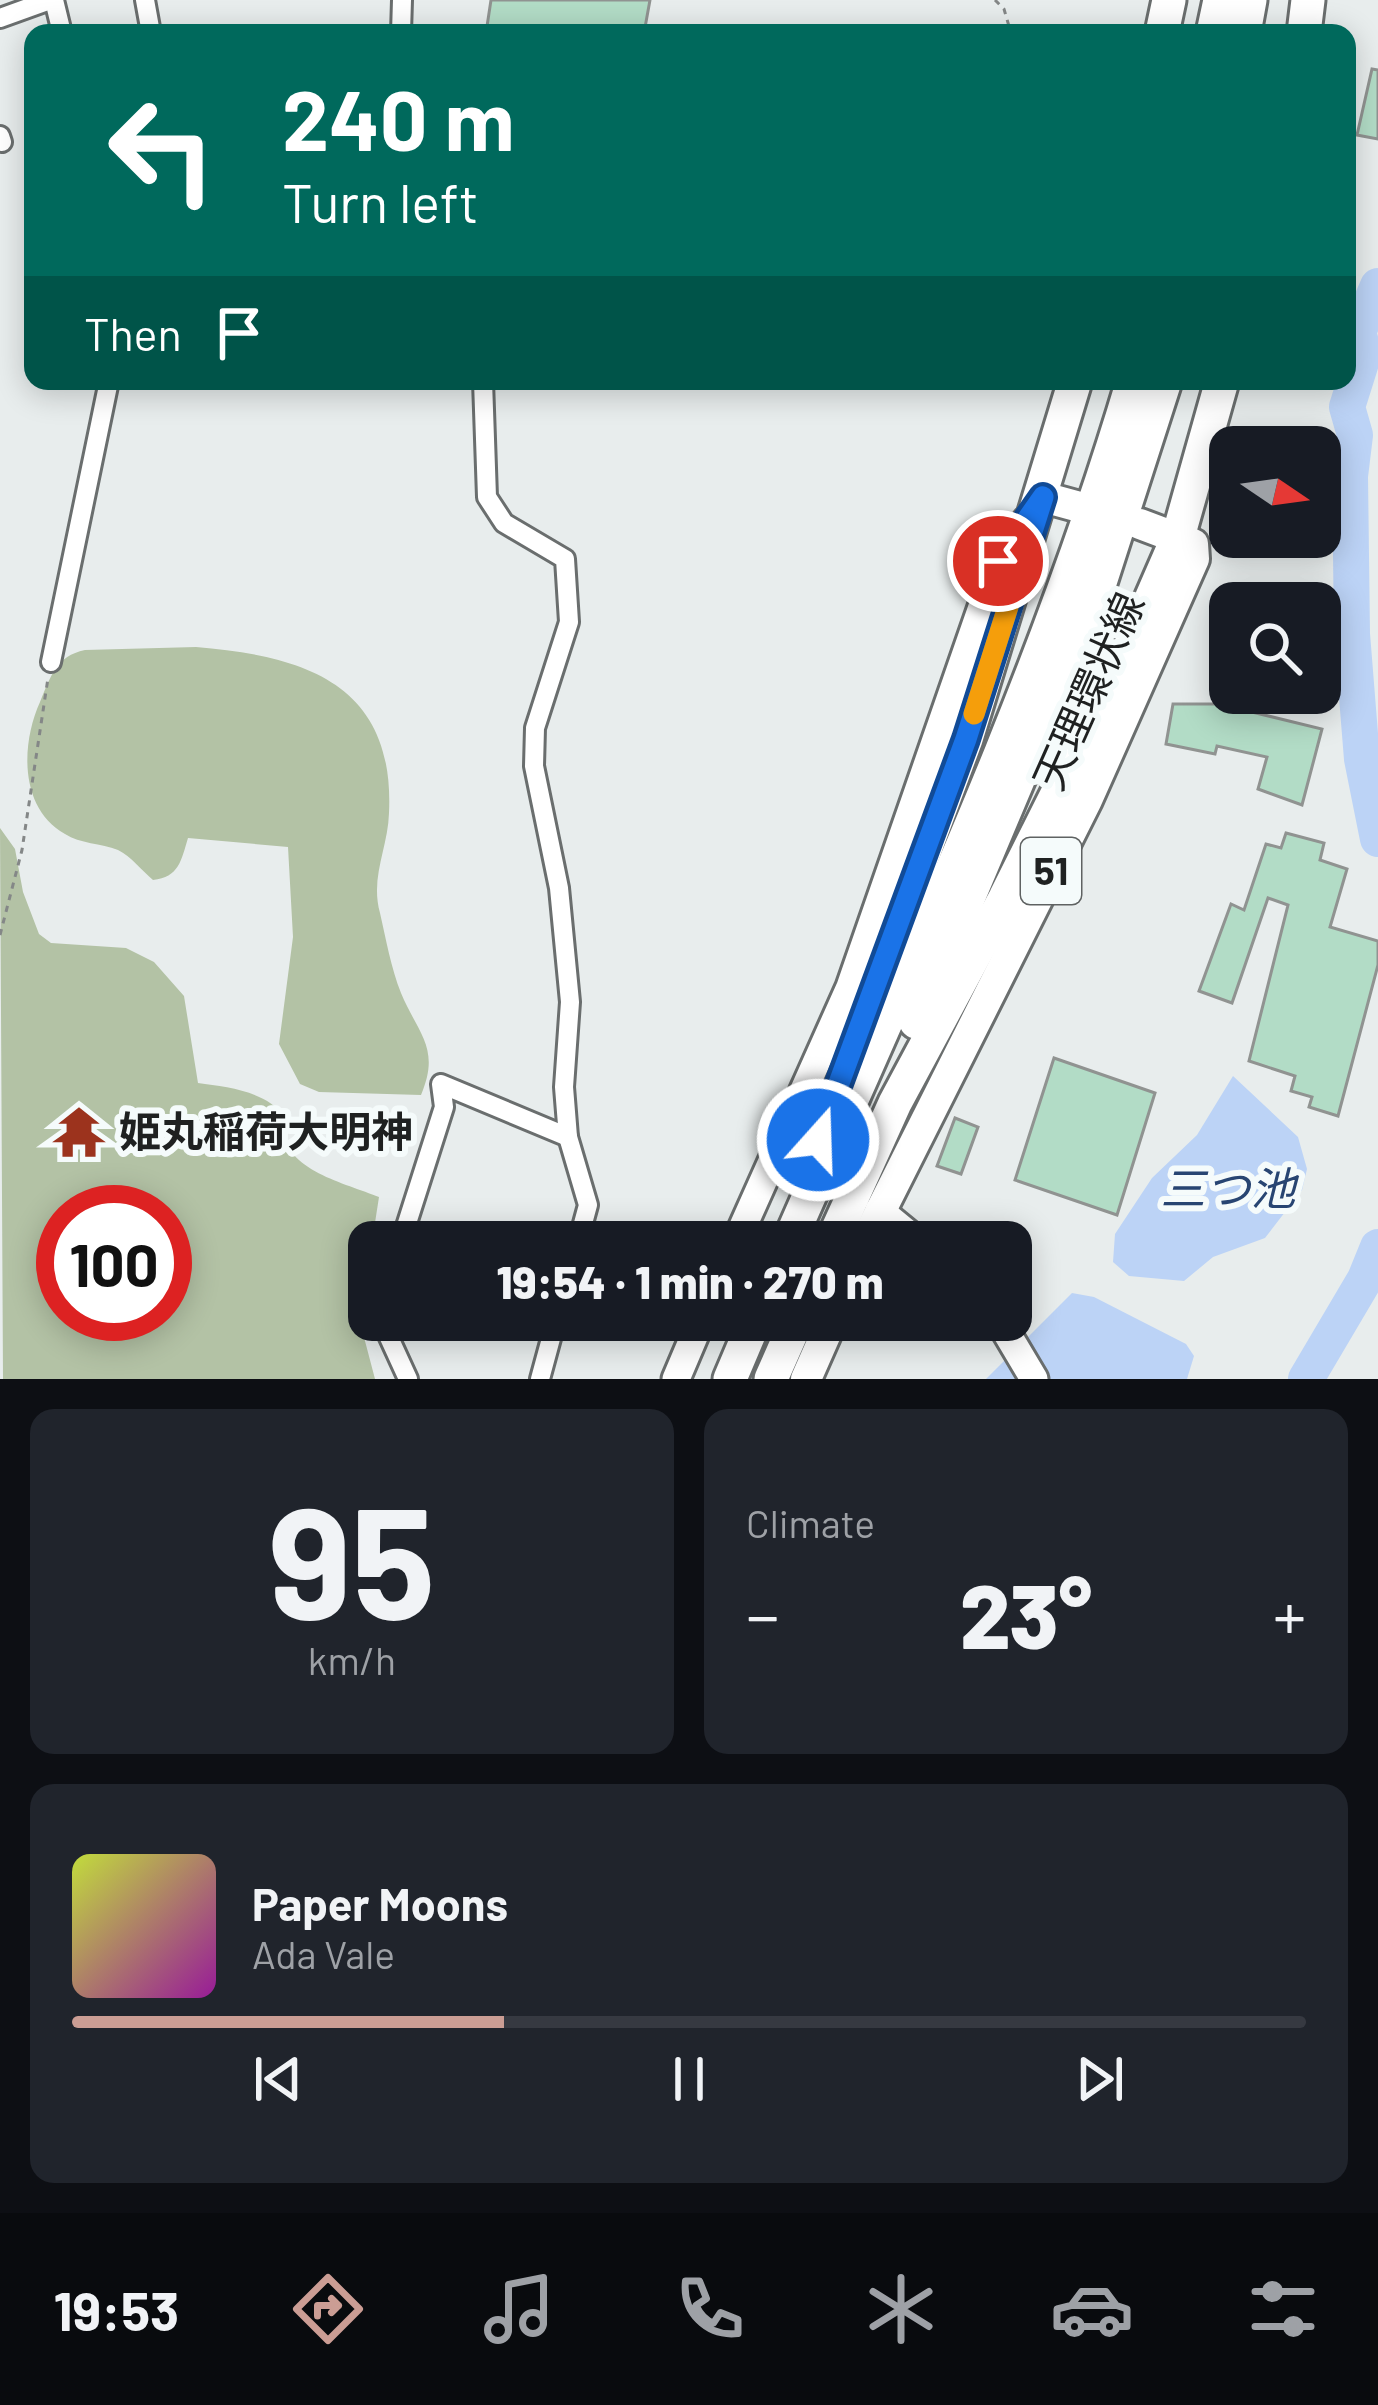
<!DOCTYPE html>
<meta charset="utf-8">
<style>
:root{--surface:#171b24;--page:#20242c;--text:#f1f3f6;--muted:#9ea1a6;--line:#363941;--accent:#cb9d94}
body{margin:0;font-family:Barlow,"Noto Sans JP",sans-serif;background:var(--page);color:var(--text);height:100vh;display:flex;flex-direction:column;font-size:45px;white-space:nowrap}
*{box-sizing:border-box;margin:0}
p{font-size:39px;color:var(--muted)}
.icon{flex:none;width:66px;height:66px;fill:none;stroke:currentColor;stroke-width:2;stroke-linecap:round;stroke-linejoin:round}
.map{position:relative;height:1379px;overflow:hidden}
.drawer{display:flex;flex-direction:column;gap:30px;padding:30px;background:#0d0f14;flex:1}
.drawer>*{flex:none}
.guide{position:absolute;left:24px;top:24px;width:1332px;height:366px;border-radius:24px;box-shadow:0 6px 30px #0003;background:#00695c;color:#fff;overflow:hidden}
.needle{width:78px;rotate:103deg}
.controls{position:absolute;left:1209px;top:426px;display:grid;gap:24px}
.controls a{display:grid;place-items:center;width:132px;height:132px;border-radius:24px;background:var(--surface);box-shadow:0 6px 30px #0003;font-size:60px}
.speed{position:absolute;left:36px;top:1185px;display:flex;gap:24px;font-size:60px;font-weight:700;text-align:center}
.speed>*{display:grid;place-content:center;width:156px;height:156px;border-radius:50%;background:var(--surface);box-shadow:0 6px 30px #0003;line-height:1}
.speed .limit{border:18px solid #d22;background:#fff;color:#111}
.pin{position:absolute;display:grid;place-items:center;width:102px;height:102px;color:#fff;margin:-51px;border:6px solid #fff;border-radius:50%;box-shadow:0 3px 12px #0007}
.me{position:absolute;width:132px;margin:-66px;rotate:20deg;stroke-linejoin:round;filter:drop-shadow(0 0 9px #0008)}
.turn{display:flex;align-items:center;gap:42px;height:252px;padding:0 60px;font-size:54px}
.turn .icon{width:156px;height:156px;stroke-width:2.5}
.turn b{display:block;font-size:84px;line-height:102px}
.then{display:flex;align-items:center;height:114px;padding:0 60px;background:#0003;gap:24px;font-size:45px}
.big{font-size:90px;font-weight:800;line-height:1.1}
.drawer .tile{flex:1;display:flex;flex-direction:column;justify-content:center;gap:18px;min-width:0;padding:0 42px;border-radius:24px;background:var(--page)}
.drawer .dial{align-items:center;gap:0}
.dial b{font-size:156px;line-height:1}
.song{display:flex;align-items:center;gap:36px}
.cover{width:144px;height:144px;border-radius:18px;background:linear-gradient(135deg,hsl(70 70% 55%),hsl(300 70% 35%))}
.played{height:12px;border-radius:6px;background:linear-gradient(90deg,var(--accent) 35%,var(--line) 35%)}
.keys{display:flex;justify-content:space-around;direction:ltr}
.heat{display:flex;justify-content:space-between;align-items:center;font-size:66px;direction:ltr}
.drawer .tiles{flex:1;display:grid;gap:30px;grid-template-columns:1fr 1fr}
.tile:last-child{grid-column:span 2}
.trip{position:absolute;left:348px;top:1221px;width:684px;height:120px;border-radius:24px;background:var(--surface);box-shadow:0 6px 30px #0003;font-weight:800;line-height:120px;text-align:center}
.tab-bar{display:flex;height:192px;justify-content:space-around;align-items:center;background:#090b0e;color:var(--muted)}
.tab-bar .icon{width:84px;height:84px}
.tab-bar .active{color:var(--accent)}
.tab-bar b{font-size:54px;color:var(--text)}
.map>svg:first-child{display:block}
.green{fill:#b3c2a5;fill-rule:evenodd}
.water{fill:#bcd3f6}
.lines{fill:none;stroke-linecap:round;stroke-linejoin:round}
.river{stroke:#bcd3f6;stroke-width:36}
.building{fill:#b2dcc6;stroke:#909391;stroke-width:3}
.street-casing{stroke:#6a6e6e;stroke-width:24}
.secondary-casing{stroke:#6a6e6e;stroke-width:33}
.primary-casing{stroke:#6a6e6e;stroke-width:36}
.highway-casing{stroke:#6a6e6e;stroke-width:39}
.path{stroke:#848787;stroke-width:3;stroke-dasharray:6 6;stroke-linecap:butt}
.street{stroke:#fff;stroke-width:18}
.secondary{stroke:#fff;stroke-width:27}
.primary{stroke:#fff;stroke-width:30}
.highway{stroke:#fff;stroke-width:33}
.route-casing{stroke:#114b97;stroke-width:30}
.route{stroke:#1a73e8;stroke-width:21}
.slow{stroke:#f59e0b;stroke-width:21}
.labels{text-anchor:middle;stroke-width:12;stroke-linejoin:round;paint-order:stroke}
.shield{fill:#f5fbfb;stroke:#5f6262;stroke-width:3}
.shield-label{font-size:39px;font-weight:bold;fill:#1f2121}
.street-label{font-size:42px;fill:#1f2121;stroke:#f5fbfb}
.poi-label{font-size:42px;font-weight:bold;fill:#1f2121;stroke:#f5fbfb;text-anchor:start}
.water-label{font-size:45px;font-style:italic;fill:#284572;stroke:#f5fbfb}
</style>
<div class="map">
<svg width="1378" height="1379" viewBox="0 0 1378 1379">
<rect width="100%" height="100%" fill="#e8eded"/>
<g class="green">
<path d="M196 647C305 656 395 684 389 813 388 848 370 877 380 913 386 939 391 968 401 993 418 1034 441 1048 421 1095L319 1092 300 1084 279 1044 293 937 288 847 188 838C181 861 179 877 153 880 142 871 131 856 118 850 101 843 80 844 65 834 19 808 21 744 40 702 51 676 56 656 85 650Z"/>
<path d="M0 828 15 849 23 892 39 934 51 943 126 948 154 962 184 996 198 1083C228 1087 266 1091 285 1117 273 1168 343 1182 379 1197L372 1242H369L360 1322 375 1379H3ZM63 1212H165V1314H63Z"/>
</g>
<g class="water">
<path d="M1233 1076 1298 1137 1307 1169 1302 1190 1265 1238 1213 1257 1184 1281 1129 1276 1113 1262 1115 1234 1152 1178 1197 1135Z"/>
<path d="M1072 1293 1094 1297 1186 1344 1194 1356 1187 1379H986Z"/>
</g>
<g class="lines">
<g class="river">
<path d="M1378 286 1358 332 1364 353 1347 407 1355 435 1350 476 1352 634 1362 759 1378 839"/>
<path d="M1306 1379 1365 1279 1378 1247"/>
</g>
</g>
<g class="building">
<path d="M491 0H650L644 33H486Z"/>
<path d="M1372 69 1378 70V139L1357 135Z"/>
<path d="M1173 704H1219L1322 729 1302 805 1258 789 1267 757 1217 746 1215 754 1166 744Z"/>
<path d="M1286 833 1324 843 1320 860 1347 869 1330 927 1378 941V965L1338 1116 1309 1107 1312 1097 1291 1091 1295 1076 1249 1061 1288 905 1268 898 1232 1003 1199 991 1231 904 1244 910 1266 844 1281 848Z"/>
<path d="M1054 1058 1155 1093 1117 1215 1015 1180Z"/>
<path d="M955 1118 978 1127 961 1174 937 1166Z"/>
</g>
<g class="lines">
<g class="street-casing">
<g id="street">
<path d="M54 0 62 33"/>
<path d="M145 0 151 33"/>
<path d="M0 18 50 0"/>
<path d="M401 33 402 0"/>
<path d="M0 136 2 142"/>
<path d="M483 381 487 497 504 523 565 559 569 622 535 728 534 766 559 888 570 1002 564 1087 568 1137 588 1205 578 1242"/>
<path d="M51 662 109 381"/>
<path d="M401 1242 444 1107 441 1084 568 1137"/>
<path d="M381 1320 408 1379"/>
<path d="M540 1379 556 1320"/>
</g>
</g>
<g class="secondary-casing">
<g id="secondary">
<path d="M879 1210 918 1242"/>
<path d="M736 1242 850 987 998 561 1027 520"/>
<path d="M999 1320 1034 1379"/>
<path d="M676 1379 701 1320"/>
</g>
</g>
<g class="primary-casing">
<g id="primary">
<path d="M1043 497 1076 506"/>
<path d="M865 1242 1087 800 1194 559 1193 544 1140 524"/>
<path d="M806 1379 832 1320"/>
</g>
</g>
<g class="highway-casing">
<g id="highway">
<path d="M1162 33 1169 0"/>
<path d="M1213 33 1220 0"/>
<path d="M1244 33 1250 0"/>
<path d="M1304 33 1308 0"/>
<path d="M916 1022 1096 595 1165 381"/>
<path d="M851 1049 966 739 1075 381"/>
<path d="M789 1242C913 959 1045 678 1133 381"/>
<path d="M832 1242 895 1103 1005 898 1127 654 1178 537 1222 381"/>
<path d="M730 1379 755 1320"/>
<path d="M771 1379 797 1320"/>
</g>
</g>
<g class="path">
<path d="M995 0 1004 9 1011 33"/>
<path d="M0 935 22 850 48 678"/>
</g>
<use href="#street" class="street"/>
<use href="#secondary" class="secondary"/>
<use href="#primary" class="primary"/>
<use href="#highway" class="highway"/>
</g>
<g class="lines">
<g class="route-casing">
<path id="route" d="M818 1140 966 739 1043 497 998 561"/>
</g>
<use href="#route" class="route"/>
<path class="slow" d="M974 714 1020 569"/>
</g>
<defs>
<g id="temple-bare" transform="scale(4.14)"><path d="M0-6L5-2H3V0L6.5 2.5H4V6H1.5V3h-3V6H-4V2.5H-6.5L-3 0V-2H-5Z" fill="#9c331d" stroke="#f5fbfb" stroke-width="2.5" paint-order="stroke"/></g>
</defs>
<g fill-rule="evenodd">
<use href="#temple-bare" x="79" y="1132"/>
</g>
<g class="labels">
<rect class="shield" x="1021" y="838" width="60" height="66" rx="9"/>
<g class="shield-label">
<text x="1051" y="885">51</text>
</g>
<g class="street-label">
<text transform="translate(1089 691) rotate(-66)" y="15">天理環状線</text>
</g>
<g class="poi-label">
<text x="119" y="1147">姫丸稲荷大明神</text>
</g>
<g class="water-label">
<text x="1228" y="1205">三つ池</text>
</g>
</g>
</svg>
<div class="controls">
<a><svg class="needle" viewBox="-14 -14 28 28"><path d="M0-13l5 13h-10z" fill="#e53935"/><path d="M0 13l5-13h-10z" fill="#9ea1a6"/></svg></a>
<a><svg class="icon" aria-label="search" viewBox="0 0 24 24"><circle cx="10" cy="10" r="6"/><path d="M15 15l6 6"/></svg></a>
</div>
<div class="speed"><div class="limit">100</div></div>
<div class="pin" style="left:998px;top:561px;background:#d93025"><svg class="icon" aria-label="arrive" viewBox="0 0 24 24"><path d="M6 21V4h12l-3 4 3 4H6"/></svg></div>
<svg class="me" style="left:818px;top:1140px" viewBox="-20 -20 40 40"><circle r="17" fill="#1a73e8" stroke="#fff" stroke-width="3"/><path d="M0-11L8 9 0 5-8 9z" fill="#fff"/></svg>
<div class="trip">19:54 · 1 min · 270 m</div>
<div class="guide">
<div class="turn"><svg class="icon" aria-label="left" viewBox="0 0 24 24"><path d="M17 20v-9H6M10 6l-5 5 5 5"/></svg><div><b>240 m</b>Turn left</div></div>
<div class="then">Then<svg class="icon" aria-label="arrive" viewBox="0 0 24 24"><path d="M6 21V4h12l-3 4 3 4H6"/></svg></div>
</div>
</div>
<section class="drawer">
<div class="tiles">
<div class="tile dial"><b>95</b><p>km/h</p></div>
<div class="tile"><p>Climate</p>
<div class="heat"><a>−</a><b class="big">23°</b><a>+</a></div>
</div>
<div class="tile">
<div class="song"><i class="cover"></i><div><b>Paper Moons</b><p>Ada Vale</p></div></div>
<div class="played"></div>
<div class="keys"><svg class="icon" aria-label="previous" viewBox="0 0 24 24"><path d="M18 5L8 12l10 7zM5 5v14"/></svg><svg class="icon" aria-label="pause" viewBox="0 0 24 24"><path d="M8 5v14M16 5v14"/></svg><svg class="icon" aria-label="next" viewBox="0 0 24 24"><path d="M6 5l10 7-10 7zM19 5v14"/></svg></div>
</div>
</div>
</section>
<nav class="tab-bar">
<b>19:53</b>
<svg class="icon active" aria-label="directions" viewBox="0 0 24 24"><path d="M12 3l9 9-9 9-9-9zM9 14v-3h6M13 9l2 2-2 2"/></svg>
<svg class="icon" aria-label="music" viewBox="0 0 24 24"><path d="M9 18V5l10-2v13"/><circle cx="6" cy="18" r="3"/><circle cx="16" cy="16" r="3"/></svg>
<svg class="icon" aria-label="phone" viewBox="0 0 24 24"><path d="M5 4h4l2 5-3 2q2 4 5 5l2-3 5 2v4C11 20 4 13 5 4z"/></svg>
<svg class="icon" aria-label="climate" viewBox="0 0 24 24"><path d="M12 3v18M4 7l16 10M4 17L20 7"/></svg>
<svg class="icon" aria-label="car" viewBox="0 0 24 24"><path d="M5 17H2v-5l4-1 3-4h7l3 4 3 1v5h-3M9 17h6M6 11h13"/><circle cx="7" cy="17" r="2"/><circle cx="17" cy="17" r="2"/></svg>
<svg class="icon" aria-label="filters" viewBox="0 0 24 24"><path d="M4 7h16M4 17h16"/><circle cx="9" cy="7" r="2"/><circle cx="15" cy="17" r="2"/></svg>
</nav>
